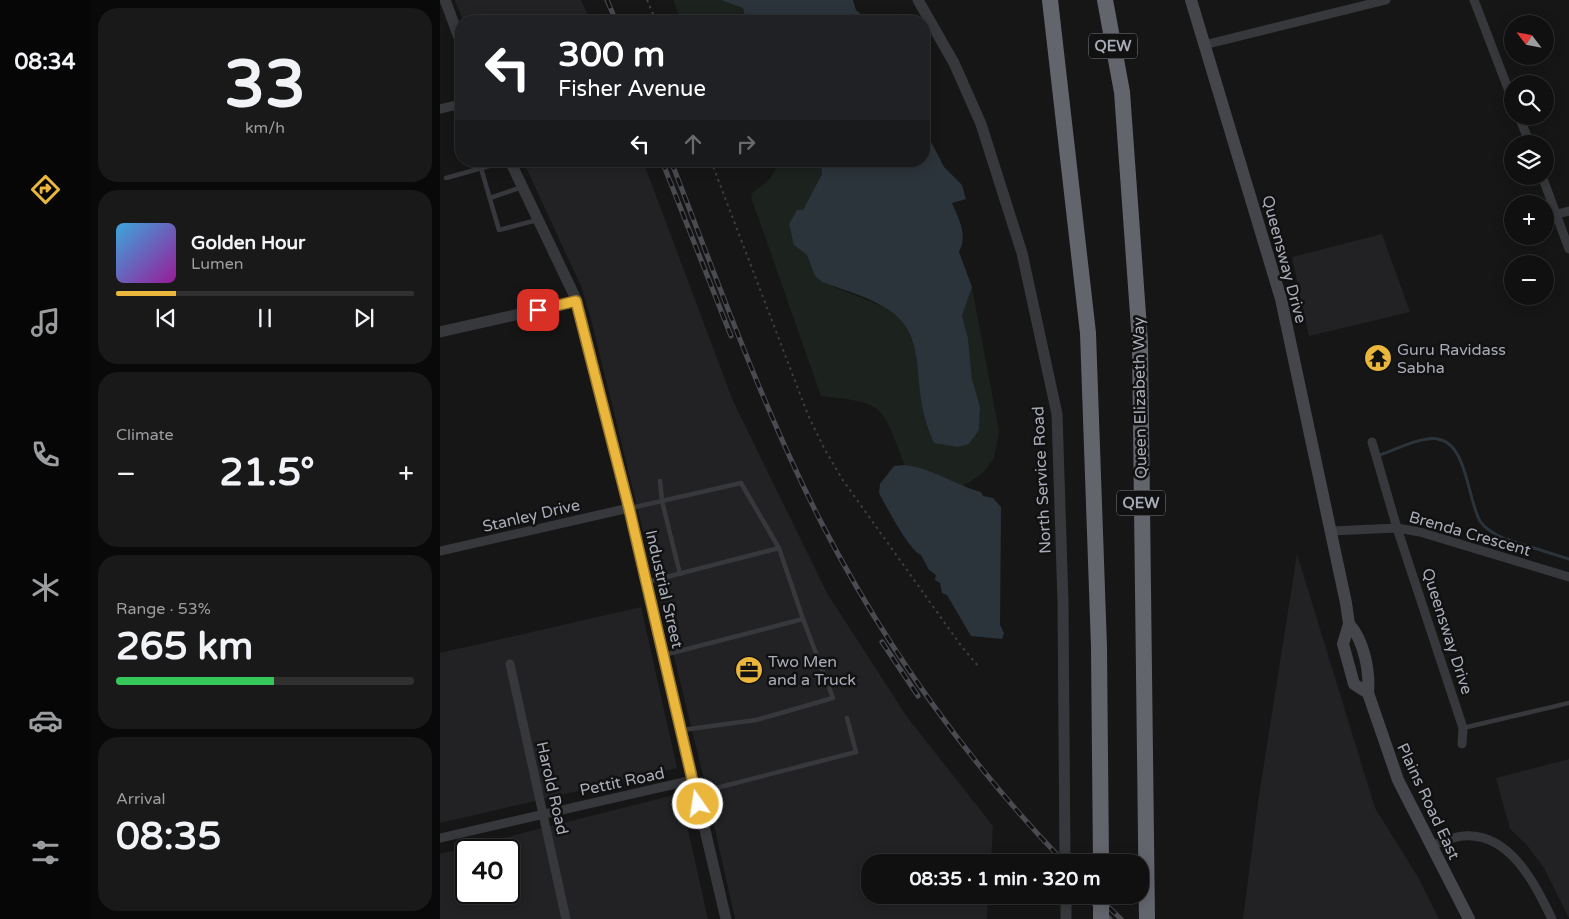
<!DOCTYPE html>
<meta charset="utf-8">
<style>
:root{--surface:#101011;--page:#19191a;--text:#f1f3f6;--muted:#9c9d9f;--line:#303031;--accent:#eab73c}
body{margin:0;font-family:"Varela Round",sans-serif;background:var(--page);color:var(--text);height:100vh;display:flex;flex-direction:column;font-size:19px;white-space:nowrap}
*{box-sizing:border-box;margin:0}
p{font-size:16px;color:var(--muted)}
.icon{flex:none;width:28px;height:28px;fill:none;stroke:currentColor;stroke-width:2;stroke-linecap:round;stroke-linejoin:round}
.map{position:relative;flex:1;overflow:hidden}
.sheet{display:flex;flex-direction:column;gap:8px;padding:8px;background:#090909;width:350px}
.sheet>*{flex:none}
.top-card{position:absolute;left:15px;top:15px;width:475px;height:152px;border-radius:20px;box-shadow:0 2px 12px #0003,0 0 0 1px var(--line);background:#202124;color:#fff;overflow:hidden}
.needle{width:32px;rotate:302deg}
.buttons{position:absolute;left:1064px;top:15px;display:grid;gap:10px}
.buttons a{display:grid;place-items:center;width:50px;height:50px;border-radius:50%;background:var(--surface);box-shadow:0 2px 12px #0003,0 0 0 1px var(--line);font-size:25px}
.speed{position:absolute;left:15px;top:839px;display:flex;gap:10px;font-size:25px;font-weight:700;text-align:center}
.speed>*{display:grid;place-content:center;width:65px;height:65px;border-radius:50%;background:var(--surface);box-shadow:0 2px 12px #0003,0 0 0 1px var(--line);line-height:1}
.speed .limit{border:2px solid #111;border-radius:8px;background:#fff;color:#111}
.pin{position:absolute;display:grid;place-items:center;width:42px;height:42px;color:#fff;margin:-21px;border-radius:10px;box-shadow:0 2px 8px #0006}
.me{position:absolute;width:55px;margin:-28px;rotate:347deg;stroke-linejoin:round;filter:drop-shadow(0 0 4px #0008)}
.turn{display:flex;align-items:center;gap:18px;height:105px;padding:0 20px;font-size:22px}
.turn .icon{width:65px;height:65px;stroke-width:2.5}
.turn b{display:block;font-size:35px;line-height:42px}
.lanes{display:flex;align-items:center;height:48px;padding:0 20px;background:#0003;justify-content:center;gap:25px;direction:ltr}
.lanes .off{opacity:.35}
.big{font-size:38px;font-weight:700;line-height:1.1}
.sheet .tile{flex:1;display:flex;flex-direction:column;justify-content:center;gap:8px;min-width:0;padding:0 18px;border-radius:20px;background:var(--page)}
.sheet .dial{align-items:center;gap:0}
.dial b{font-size:65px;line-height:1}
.song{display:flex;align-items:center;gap:15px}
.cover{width:60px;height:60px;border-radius:8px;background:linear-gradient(135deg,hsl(200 70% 55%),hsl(300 70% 35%))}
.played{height:5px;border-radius:2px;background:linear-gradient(90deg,var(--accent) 20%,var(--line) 20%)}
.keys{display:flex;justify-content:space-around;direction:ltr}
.heat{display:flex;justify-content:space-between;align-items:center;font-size:28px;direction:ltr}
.charge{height:8px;border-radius:4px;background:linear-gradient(90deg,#34c759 53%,var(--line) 0)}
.trip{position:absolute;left:421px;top:854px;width:288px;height:50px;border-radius:20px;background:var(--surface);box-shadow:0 2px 12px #0003,0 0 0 1px var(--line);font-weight:700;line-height:50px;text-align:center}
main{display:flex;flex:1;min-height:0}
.menu{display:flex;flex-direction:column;width:90px;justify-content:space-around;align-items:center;background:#060607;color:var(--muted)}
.menu .icon{width:35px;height:35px}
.menu .selected{color:var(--accent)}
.menu b{font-size:22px;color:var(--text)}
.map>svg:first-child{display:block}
.built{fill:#222224;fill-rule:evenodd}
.green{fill:#1c221d}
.water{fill:#2c343b}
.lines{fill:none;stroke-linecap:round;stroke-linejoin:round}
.stream{stroke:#2c343b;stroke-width:3}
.path{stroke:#3d3e43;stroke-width:2;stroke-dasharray:2.5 4;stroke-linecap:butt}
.service{stroke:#37383c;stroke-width:4.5}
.minor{stroke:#37383c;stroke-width:9}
.tertiary{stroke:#37383c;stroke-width:11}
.secondary{stroke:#45464c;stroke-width:12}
.motorway{stroke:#63656d;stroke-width:16}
.rail-casing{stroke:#4a4b51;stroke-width:5}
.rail{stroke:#111112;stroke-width:3;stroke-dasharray:9;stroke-linecap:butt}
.motorway-bridge{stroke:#63656d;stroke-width:16}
.route-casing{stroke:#987727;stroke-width:12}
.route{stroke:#eab73c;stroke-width:9}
.labels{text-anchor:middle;stroke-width:5;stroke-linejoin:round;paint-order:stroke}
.shield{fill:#111112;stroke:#7b7e86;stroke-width:1}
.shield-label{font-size:15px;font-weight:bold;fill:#a8acb7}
.street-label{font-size:16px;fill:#a8acb7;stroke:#111112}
.poi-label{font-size:16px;fill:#a8acb7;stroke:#111112;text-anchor:start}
</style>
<main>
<nav class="menu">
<b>08:34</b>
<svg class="icon selected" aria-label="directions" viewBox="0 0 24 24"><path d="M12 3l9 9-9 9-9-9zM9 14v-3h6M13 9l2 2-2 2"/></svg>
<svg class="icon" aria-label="music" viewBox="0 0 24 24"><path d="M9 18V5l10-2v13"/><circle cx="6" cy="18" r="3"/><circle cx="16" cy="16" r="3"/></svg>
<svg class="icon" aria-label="phone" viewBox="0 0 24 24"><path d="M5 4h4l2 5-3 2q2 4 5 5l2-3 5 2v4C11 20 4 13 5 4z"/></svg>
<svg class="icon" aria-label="climate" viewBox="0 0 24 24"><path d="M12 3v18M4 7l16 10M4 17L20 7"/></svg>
<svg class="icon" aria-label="car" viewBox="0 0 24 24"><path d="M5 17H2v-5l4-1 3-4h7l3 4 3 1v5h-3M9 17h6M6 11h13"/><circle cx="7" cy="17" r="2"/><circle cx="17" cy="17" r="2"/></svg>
<svg class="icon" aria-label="filters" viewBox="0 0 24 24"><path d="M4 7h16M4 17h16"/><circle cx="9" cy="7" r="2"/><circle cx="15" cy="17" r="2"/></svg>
</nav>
<section class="sheet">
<div class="tile dial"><b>33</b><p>km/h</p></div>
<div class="tile">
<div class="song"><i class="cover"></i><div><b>Golden Hour</b><p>Lumen</p></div></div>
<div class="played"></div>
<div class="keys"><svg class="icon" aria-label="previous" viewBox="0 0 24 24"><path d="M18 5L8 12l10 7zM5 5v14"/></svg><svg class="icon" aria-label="pause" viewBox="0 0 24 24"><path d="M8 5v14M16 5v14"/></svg><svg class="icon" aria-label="next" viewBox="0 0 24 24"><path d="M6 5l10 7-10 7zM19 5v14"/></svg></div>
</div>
<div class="tile"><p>Climate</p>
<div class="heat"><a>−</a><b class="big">21.5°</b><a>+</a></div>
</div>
<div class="tile"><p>Range · 53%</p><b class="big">265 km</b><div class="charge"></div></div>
<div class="tile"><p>Arrival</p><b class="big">08:35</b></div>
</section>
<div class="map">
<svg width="1129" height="919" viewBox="0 0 1129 919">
<rect width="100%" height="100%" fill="#161617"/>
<g class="built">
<path d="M15 0H141L150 21H23Z"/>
<path d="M83 161H203L293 401 387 593 467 717 553 826 551 862H430V895H548L547 919H295L262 771 151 319 141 286Z"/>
<path d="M942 234 970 312 869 336 852 257Z"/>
<path d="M857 554 935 808 978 877 999 919H803L818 802Z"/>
<path d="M201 607 237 768 0 823V653Z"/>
<path d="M1129 759V918L1104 868 1086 844 1070 829 1056 778Z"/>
<path d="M234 795 241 799 268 919H0V854ZM26 850H69V892H26Z"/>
</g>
<g class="green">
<path d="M233 0H281L303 8 306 21H241Z"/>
<path d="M338 161H378L381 165 382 174 363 210H357L354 245 367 255 375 276 382 282 449 309 466 324 474 338 477 361 529 444 539 430 540 407 532 379 528 338 522 316 532 287 559 431 554 458 542 474 521 487 493 473 465 465C441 406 448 403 381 396L311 197 313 192C326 184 335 176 338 161Z"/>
</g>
<g class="water">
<path d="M281 0H413L416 10 425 18 426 21H306L303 8Z"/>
<path d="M484 128 504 167 522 185 526 199 512 203C519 220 528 234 519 252L532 287 522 316 528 338 532 379 540 407 539 430 529 444 518 447 494 443C488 429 483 414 481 399 476 366 481 331 449 310 430 297 404 290 382 282L375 276 367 255 354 245 349 224 357 210H363L382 174 381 165 378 161H484Z"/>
<path d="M465 465C492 468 515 485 541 492L543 496 553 498 561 507 560 625 564 633 562 639 531 636 507 595 502 593 500 583 495 580 496 575 489 570 481 555C469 550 446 506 439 493L440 484 454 466Z"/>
</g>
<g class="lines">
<path class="stream" d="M940 455C955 450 971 441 987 439 1028 432 1026 497 1040 521 1045 529 1056 535 1065 539L1129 559"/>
<g class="path">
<path d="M207 0 216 21"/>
<path d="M271 161 368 415 384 448 402 479 522 647 539 667"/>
</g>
<g class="service">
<path d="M41 168 59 230 97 220"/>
<path d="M6 178 67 161"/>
<path d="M50 198 82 187"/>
<path d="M220 481 222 501 240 574"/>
<path d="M191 508 301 483 339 548"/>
<path d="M207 582 339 548 363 619"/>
<path d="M224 655 363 619 393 698 316 720 242 730"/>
<path d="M1023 728 1129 703"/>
<path d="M257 793 416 752 407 718"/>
</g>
<g class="minor">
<path d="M1034 0 1072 99"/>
<path d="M764 45 946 0"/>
<path d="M0 109 21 104"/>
<path d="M1079 116 1090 144"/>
<path d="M1102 176 1129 249"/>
<path d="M1117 214 1129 211"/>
<path d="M932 442 957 528 1023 728 1022 744"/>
<path d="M891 531 957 528 980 532 1129 577"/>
<path d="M0 551 189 508"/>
<path d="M70 664 126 919"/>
<path d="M0 838 253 780"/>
<path d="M990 846C1000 843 1012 837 1023 836 1070 832 1095 884 1112 919"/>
</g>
<g class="tertiary">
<path d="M5 0 21 43"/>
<path d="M478 0 514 63 541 124 582 253 617 414 623 602 625 862"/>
<path d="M70 161 137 301 189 508 286 919"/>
<path d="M0 332 137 301"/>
<path d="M626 895V919"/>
</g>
<g class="secondary">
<path d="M751 0 841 299 906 603 909 624 903 644 914 684 928 693"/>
<path d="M909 624C924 640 930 672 928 693L958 780 1029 919"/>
</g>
<g class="motorway">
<path d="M610 0 648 333 659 647 661 862"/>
<path d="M665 0 682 92 700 342 707 919"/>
</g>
<g class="rail-casing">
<g id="rail">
<path d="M167 0 176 21"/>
<path d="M222 161 291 336"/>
<path d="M231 161C278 282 322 406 381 522 445 646 528 762 624 862"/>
<path d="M442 642 478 696"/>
<path d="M645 895 670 919"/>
<path d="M656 895 681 919"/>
</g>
</g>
<use href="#rail" class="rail"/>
<path class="motorway-bridge" d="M661 895V919"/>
</g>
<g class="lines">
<g class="route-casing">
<path id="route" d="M98 310 136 301 189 508 258 804"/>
</g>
<use href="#route" class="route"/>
</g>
<defs>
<g id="temple-disc" transform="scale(1.4375)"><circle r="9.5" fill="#eab73c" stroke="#111112"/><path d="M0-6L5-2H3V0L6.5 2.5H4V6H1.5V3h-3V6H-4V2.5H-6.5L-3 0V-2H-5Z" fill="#111"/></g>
<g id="office-disc" transform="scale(1.4375)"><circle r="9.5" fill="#eab73c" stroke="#111112"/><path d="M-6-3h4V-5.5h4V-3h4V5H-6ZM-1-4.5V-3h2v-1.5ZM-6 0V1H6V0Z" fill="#111"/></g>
</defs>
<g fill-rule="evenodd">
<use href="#temple-disc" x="938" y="358"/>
<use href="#office-disc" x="309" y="670"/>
</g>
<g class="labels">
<g class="shield">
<rect x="649" y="33.5" width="48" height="25" rx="4"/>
<rect x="677" y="490.5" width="48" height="25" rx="4"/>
</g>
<g class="shield-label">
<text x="673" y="51">QEW</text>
<text x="701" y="508">QEW</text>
</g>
<g class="street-label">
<text transform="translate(845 259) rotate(75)" y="6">Queensway Drive</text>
<text transform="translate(699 398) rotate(-91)" y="6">Queen Elizabeth Way</text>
<text transform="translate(601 480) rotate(-93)" y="6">North Service Road</text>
<text transform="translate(91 515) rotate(-13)" y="6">Stanley Drive</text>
<text transform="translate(1030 533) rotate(16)" y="6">Brenda Crescent</text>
<text transform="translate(225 589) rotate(77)" y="6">Industrial Street</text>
<text transform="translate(1008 631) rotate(72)" y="6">Queensway Drive</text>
<text transform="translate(182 781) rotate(-12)" y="6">Pettit Road</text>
<text transform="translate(113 788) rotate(77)" y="6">Harold Road</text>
<text transform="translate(989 801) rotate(65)" y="6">Plains Road East</text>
</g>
<g class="poi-label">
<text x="957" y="355">Guru Ravidass<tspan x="957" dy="18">Sabha</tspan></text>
<text x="328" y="667">Two Men<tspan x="328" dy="18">and a Truck</tspan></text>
</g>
</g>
</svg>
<div class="buttons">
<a><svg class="needle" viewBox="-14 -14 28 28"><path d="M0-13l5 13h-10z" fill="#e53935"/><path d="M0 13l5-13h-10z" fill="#9c9d9f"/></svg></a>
<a><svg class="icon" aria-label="search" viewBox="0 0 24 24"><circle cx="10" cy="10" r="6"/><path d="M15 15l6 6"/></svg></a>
<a><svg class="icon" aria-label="layers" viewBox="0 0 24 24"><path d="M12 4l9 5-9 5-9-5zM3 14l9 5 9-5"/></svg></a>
<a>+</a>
<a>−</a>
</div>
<div class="speed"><div class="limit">40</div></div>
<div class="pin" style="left:98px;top:310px;background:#d93025"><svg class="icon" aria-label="arrive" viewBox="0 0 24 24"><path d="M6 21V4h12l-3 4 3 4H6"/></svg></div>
<svg class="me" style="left:258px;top:804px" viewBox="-20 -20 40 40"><circle r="17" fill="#eab73c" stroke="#fff" stroke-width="3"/><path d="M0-11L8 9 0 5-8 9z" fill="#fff"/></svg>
<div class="trip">08:35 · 1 min · 320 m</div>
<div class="top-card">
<div class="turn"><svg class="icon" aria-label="left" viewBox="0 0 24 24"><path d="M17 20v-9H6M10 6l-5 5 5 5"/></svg><div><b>300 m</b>Fisher Avenue</div></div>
<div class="lanes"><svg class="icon" aria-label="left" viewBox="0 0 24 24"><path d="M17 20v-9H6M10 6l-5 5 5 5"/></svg><svg class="icon off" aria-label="ahead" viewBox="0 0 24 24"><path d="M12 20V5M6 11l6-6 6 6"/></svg><svg class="icon off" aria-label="right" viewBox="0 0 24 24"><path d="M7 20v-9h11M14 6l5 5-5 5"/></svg></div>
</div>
</div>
</main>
